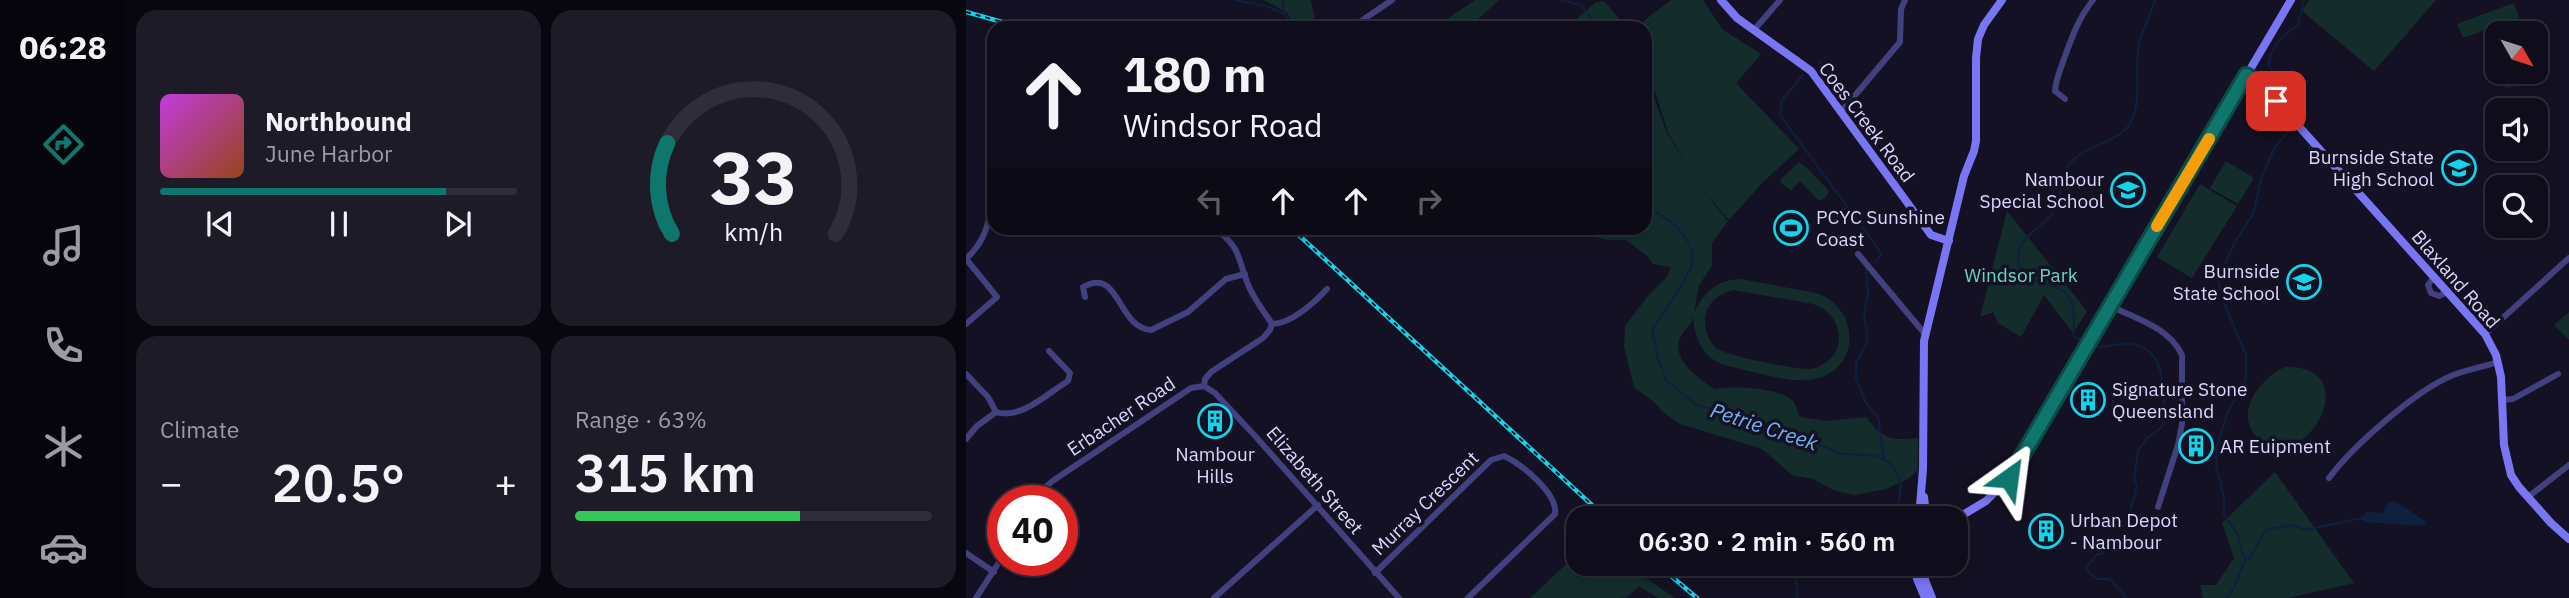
<!DOCTYPE html>
<meta charset="utf-8">
<style>
:root{--surface:#0f0d1b;--page:#1d1b28;--text:#f1f3f6;--muted:#9b9ca3;--line:#2f2d3a;--accent:#0f766e}
body{margin:0;font-family:"IBM Plex Sans",sans-serif;background:var(--page);color:var(--text);height:100vh;display:flex;flex-direction:column;font-size:26px;white-space:nowrap}
*{box-sizing:border-box;margin:0}
p{font-size:23px;color:var(--muted)}
.icon{flex:none;width:38px;height:38px;fill:none;stroke:currentColor;stroke-width:2;stroke-linecap:round;stroke-linejoin:round}
.map{position:relative;flex:1;overflow:hidden}
.sheet{display:flex;flex-direction:column;gap:10px;padding:10px;background:#08070f;width:840px}
.sheet>*{flex:none}
.hud{position:absolute;left:21px;top:21px;width:665px;height:214px;border-radius:21px;box-shadow:0 4px 10px #0003,0 0 0 2px var(--line);background:#0f0d1b;color:var(--text);overflow:hidden}
.needle{width:46px;rotate:129deg}
.controls{position:absolute;left:1519px;top:21px;display:grid;gap:14px}
.controls a{display:grid;place-items:center;width:63px;height:63px;border-radius:14px;background:var(--surface);box-shadow:0 4px 10px #0003,0 0 0 2px var(--line);font-size:35px}
.speed{position:absolute;left:21px;top:485px;display:flex;gap:14px;font-size:35px;font-weight:700;text-align:center}
.speed>*{display:grid;place-content:center;width:91px;height:91px;border-radius:50%;background:var(--surface);box-shadow:0 4px 10px #0003,0 0 0 2px var(--line);line-height:1}
.speed .limit{border:10px solid #d22;background:#fff;color:#111}
.pin{position:absolute;display:grid;place-items:center;width:60px;height:60px;color:#fff;margin:-30px;border-radius:14px;box-shadow:0 4px 10px #0006}
.me{position:absolute;width:77px;margin:-38px;rotate:31deg;stroke-linejoin:round;filter:drop-shadow(0 0 5px #0008)}
.turn{display:flex;align-items:center;gap:24px;height:147px;padding:0 21px;font-size:32px}
.turn .icon{width:91px;height:91px;stroke-width:2.5}
.turn b{display:block;font-size:49px;line-height:60px}
.lanes{display:flex;align-items:center;height:66px;padding:0 21px;background:#0003;justify-content:center;gap:35px;direction:ltr}
.lanes .off{opacity:.35}
.big{font-size:52px;font-weight:600;line-height:1.1}
.sheet .card{flex:1;display:flex;flex-direction:column;justify-content:center;gap:10px;min-width:0;padding:0 24px;border-radius:21px;background:var(--page)}
.sheet .dial{align-items:center;gap:0}
.dial svg{height:182px;overflow:visible;fill:none;stroke:var(--line);stroke-width:7;stroke-linecap:round;text-anchor:middle}
.dial text{fill:var(--text);stroke:none}
.song{display:flex;align-items:center;gap:21px}
.cover{width:84px;height:84px;border-radius:10px;background:linear-gradient(135deg,hsl(290 70% 55%),hsl(20 70% 35%))}
.played{height:7px;border-radius:4px;background:linear-gradient(90deg,var(--accent) 80%,var(--line) 80%)}
.keys{display:flex;justify-content:space-around;direction:ltr}
.heat{display:flex;justify-content:space-between;align-items:center;font-size:38px;direction:ltr}
.charge{height:10px;border-radius:5px;background:linear-gradient(90deg,#34c759 63%,var(--line) 0)}
.sheet .tiles{flex:1;display:grid;gap:10px;grid-template-columns:repeat(2,1fr)}
.trip{position:absolute;left:600px;top:506px;width:402px;height:70px;border-radius:21px;background:var(--surface);box-shadow:0 4px 10px #0003,0 0 0 2px var(--line);font-weight:600;line-height:70px;text-align:center}
main{display:flex;flex:1;min-height:0}
.menu{display:flex;flex-direction:column;width:126px;justify-content:space-around;align-items:center;background:#06050b;color:var(--muted)}
.menu .icon{width:49px;height:49px}
.menu .selected{color:var(--accent)}
.menu b{font-size:32px;color:var(--text)}
.map>svg:first-child{display:block}
.green{fill:#142d2c;fill-rule:evenodd}
.water{fill:#0f203f}
.lines{fill:none;stroke-linecap:round;stroke-linejoin:round}
.stream{stroke:#0f203f;stroke-width:2}
.street{stroke:#42407f;stroke-width:6}
.secondary{stroke:#7a76f3;stroke-width:8}
.rail-casing{stroke:#14d4ea;stroke-width:4.5}
.rail{stroke:#141124;stroke-width:2;stroke-dasharray:5;stroke-linecap:butt}
.route-casing{stroke:#0a4d48;stroke-width:18}
.route{stroke:#0f766e;stroke-width:12}
.slow{stroke:#f59e0b;stroke-width:12}
.labels{text-anchor:middle;stroke-width:7;stroke-linejoin:round;paint-order:stroke}
.street-label{font-size:19px;fill:#dbd7fc;stroke:#141124}
.poi-label{font-size:19px;fill:#dbd7fc;stroke:#141124;text-anchor:start}
.park-label{font-size:19px;fill:#69d6bb;stroke:#141124}
.water-label{font-size:21px;font-style:italic;fill:#6eb5f2;stroke:#141124}
</style>
<main>
<nav class="menu">
<b>06:28</b>
<svg class="icon selected" aria-label="directions" viewBox="0 0 24 24"><path d="M12 3l9 9-9 9-9-9zM9 14v-3h6M13 9l2 2-2 2"/></svg>
<svg class="icon" aria-label="music" viewBox="0 0 24 24"><path d="M9 18V5l10-2v13"/><circle cx="6" cy="18" r="3"/><circle cx="16" cy="16" r="3"/></svg>
<svg class="icon" aria-label="phone" viewBox="0 0 24 24"><path d="M5 4h4l2 5-3 2q2 4 5 5l2-3 5 2v4C11 20 4 13 5 4z"/></svg>
<svg class="icon" aria-label="climate" viewBox="0 0 24 24"><path d="M12 3v18M4 7l16 10M4 17L20 7"/></svg>
<svg class="icon" aria-label="car" viewBox="0 0 24 24"><path d="M5 17H2v-5l4-1 3-4h7l3 4 3 1v5h-3M9 17h6M6 11h13"/><circle cx="7" cy="17" r="2"/><circle cx="17" cy="17" r="2"/></svg>
</nav>
<section class="sheet">
<div class="tiles">
<div class="card">
<div class="song"><i class="cover"></i><div><b>Northbound</b><p>June Harbor</p></div></div>
<div class="played"></div>
<div class="keys"><svg class="icon" aria-label="previous" viewBox="0 0 24 24"><path d="M18 5L8 12l10 7zM5 5v14"/></svg><svg class="icon" aria-label="pause" viewBox="0 0 24 24"><path d="M8 5v14M16 5v14"/></svg><svg class="icon" aria-label="next" viewBox="0 0 24 24"><path d="M6 5l10 7-10 7zM19 5v14"/></svg></div>
</div>
<div class="card dial"><svg viewBox="0 0 100 80">
<path d="M14 69A42 42 0 1 1 86 69"/>
<path d="M14 69A42 42 0 0 1 12 29" stroke="#0f766e"/>
<text x="50" y="56" font-size="32" font-weight="700">33</text>
<text x="50" y="72" font-size="11">km/h</text>
</svg></div>
<div class="card"><p>Climate</p>
<div class="heat"><a>−</a><b class="big">20.5°</b><a>+</a></div>
</div>
<div class="card"><p>Range · 63%</p><b class="big">315 km</b><div class="charge"></div></div>
</div>
</section>
<div class="map">
<svg width="1603" height="598" viewBox="0 0 1603 598">
<rect width="100%" height="100%" fill="#141124"/>
<g class="green">
<path d="M297 0H345L350 28H329L321 12Z"/>
<path d="M509 0H533L502 28H468Z"/>
<path d="M705 0H737L756 29 795 54 770 83 833 149 796 183 763 220 733 186 762 221 746 243V266L733 285 728 312C738 293 751 279 775 279L850 293C891 306 897 364 853 378 830 386 786 371 762 366 737 359 729 340 727 317 725 326 719 328 715 336 703 358 733 380 749 389 767 386 813 387 827 401 830 405 832 413 834 417L859 421 900 417C917 439 925 441 952 438V470L942 479 920 489 888 495 867 490 847 479 826 475 796 449 714 424 698 413 688 402 668 387 658 347 659 326 681 297 701 277 705 267 687 264 681 256 660 240C640 242 628 238 611 228H679V73L701 133 723 169 702 132 688 89 679 70V28H672L680 19ZM768 290 847 304C871 311 882 340 864 359 858 364 852 368 844 369 831 370 760 356 750 348 741 339 737 325 740 313 744 300 755 293 768 290Z"/>
<path d="M1343 0H1470L1408 71 1336 11Z"/>
<path d="M638 1 661 28H600L629 3Z"/>
<path d="M1548 3 1553 18 1497 38 1491 24Z"/>
<path d="M1570 70 1571 83 1539 88 1537 72H1570Z"/>
<path d="M1260 161 1288 178 1272 204 1244 188Z"/>
<path d="M833 162 842 169 862 190V194L856 200H852L834 181 825 190 815 183 814 180Z"/>
<path d="M1234 184 1271 206 1226 278 1191 257Z"/>
<path d="M1041 211 1121 311 1107 333 1078 295 1055 337 1032 323 1027 312 1014 317Z"/>
<path d="M1603 312V340L1588 325Z"/>
<path d="M1319 367C1401 365 1341 473 1297 442 1264 419 1291 380 1319 367Z"/>
<path d="M1309 472 1388 583 1322 598H1237L1234 585H1250L1268 558 1256 523Z"/>
<path d="M612 553V564H659L709 598H692L673 586 661 597 655 598H564Z"/>
</g>
<path class="water" d="M1427 501C1434 504 1454 517 1461 523L1456 526 1398 522 1396 518 1400 512 1417 513 1421 504Z"/>
<g class="lines">
<g class="stream">
<path d="M269 0 300 6 319 14 326 28"/>
<path d="M317 0 318 13"/>
<path d="M595 0 615 5 627 21 626 28"/>
<path d="M853 63 855 62"/>
<path d="M837 75 816 100 814 115 913 250 915 254 910 262"/>
<path d="M1336 116 1339 113 1303 66C1303 48 1317 34 1332 26L1338 0"/>
<path d="M679 208C700 215 730 237 726 263 724 277 695 315 686 330L692 358 700 380 730 405 793 421 874 453C886 456 901 453 913 457 938 467 941 500 923 518"/>
<path d="M900 269 902 292 898 314 902 341 890 363V379L900 403 912 417 918 460"/>
<path d="M1117 341 1108 337C1108 326 1109 309 1105 300 1093 277 1050 289 1052 256 1052 238 1075 228 1085 215 1095 202 1094 180 1103 165 1116 145 1153 143 1164 124 1176 102 1169 74 1172 50 1174 34 1184 16 1189 0"/>
<path d="M1132 347C1143 347 1155 342 1166 344 1202 350 1197 393 1198 420L1196 427 1181 438 1172 451 1168 479 1171 485 1156 544 1152 548 1130 555 1120 569 1131 579H1144L1161 598"/>
<path d="M837 518 846 516 853 518"/>
<path d="M1280 559 1284 558 1299 530 1326 525 1339 530 1396 518"/>
<path d="M824 564 830 577 831 598"/>
<path d="M1261 598 1268 587 1279 560 1271 534 1258 514V498L1250 465 1251 446 1261 414 1280 379V355L1256 298 1252 279 1269 242 1287 214 1296 176 1309 147 1324 129"/>
</g>
<g class="street">
<path d="M385 28 426 0"/>
<path d="M788 30 814 0"/>
<path d="M1099 99 1089 91C1090 78 1094 71 1098 59 1106 37 1112 19 1127 0"/>
<path d="M875 112 934 42 935 9 939 0"/>
<path d="M246 228C278 246 271 263 285 291 291 303 299 313 306 324"/>
<path d="M203 230 208 228"/>
<path d="M892 254 959 334"/>
<path d="M0 259C16 244 24 227 24 205 25 192 22 179 28 167"/>
<path d="M1468 277 1462 285 1465 293 1473 296 1481 292"/>
<path d="M119 297 117 287C154 266 151 328 185 330L222 312 260 279 279 274"/>
<path d="M1144 306C1169 318 1204 328 1216 355V424L1212 445 1192 507"/>
<path d="M0 324 31 297 0 259"/>
<path d="M1519 334 1603 258"/>
<path d="M0 374 22 397 30 412"/>
<path d="M238 386 249 393 290 437 433 598"/>
<path d="M1536 400 1547 399 1592 374"/>
<path d="M0 439 11 426 30 412C55 420 82 393 102 381L104 373 83 351"/>
<path d="M1363 478C1386 447 1449 391 1485 376 1499 370 1517 367 1532 362"/>
<path d="M1562 497 1603 465"/>
<path d="M63 500 88 480 225 388 238 386 239 379 245 372 297 338 304 330 306 324C325 324 349 302 361 289"/>
<path d="M0 553 28 572"/>
<path d="M409 573 525 460 538 456C555 464 592 493 589 514L502 598"/>
<path d="M10 598 37 556"/>
<path d="M248 598 352 505"/>
</g>
<g class="secondary">
<path d="M755 0 771 18 845 71 965 235 983 241"/>
<path d="M1280 75 1295 84 1519 334 1530 355 1535 377 1538 445 1545 475 1553 487 1585 523 1603 539"/>
<path d="M958 497 959 506 965 517"/>
<path d="M953 518 957 469 958 341 998 176 1008 151 1010 141V58L1012 39 1018 25 1036 0"/>
<path d="M978 518 995 514"/>
<path d="M990 519 1020 501 1043 478 1325 0"/>
<path d="M951 564V579L959 598"/>
<path d="M959 564V580L966 598"/>
</g>
<g class="rail-casing">
<g id="rail">
<path d="M0 12 58 28"/>
<path d="M325 228 640 518"/>
<path d="M691 564 731 598"/>
</g>
</g>
<use href="#rail" class="rail"/>
</g>
<g class="lines">
<g class="route-casing">
<path id="route" d="M1043 478 1280 75 1295 84 1310 101"/>
</g>
<use href="#route" class="route"/>
<path class="slow" d="M1191 226 1243 139"/>
</g>
<defs>
<g id="school-ring" transform="scale(1.75)"><circle r="9.5" fill="#141124" stroke="#14d4ea" stroke-width="1.5"/><path d="M0-5L7-2L0 1L-7-2ZM-4 1L0 2.5L4 1V4Q0 6-4 4Z" fill="#14d4ea"/></g>
<g id="stadium-ring" transform="scale(1.75)"><circle r="9.5" fill="#141124" stroke="#14d4ea" stroke-width="1.5"/><path d="M0-5a6.5 5 0 1 0 0 10a6.5 5 0 1 0 0-10ZM-3.5-1.8h7v3.6h-7Z" fill="#14d4ea"/></g>
<g id="building-ring" transform="scale(1.75)"><circle r="9.5" fill="#141124" stroke="#14d4ea" stroke-width="1.5"/><path d="M-4-6H4V6H1V3H-1V6H-4ZM-2.5-4.3h1.7v1.8h-1.7ZM.8-4.3h1.7v1.8H.8ZM-2.5-1h1.7V.8h-1.7ZM.8-1h1.7V.8H.8Z" fill="#14d4ea"/></g>
</defs>
<g fill-rule="evenodd">
<use href="#school-ring" x="1493" y="168"/>
<use href="#school-ring" x="1162" y="190"/>
<use href="#stadium-ring" x="825" y="228"/>
<use href="#school-ring" x="1338" y="282"/>
<use href="#building-ring" x="1122" y="400"/>
<use href="#building-ring" x="249" y="421"/>
<use href="#building-ring" x="1230" y="446"/>
<use href="#building-ring" x="1080" y="531"/>
</g>
<g class="labels">
<g class="street-label">
<text transform="translate(901 122) rotate(53)" y="7">Coes Creek Road</text>
<text transform="translate(1490 279) rotate(49)" y="7">Blaxland Road</text>
<text transform="translate(155 416) rotate(-34)" y="7">Erbacher Road</text>
<text transform="translate(349 480) rotate(49)" y="7">Elizabeth Street</text>
<text transform="translate(459 503) rotate(-44)" y="7">Murray Crescent</text>
</g>
<g class="poi-label">
<text x="1468" y="164" text-anchor="end">Burnside State<tspan x="1468" dy="22">High School</tspan></text>
<text x="1138" y="186" text-anchor="end">Nambour<tspan x="1138" dy="22">Special School</tspan></text>
<text x="850" y="224">PCYC Sunshine<tspan x="850" dy="22">Coast</tspan></text>
<text x="1314" y="278" text-anchor="end">Burnside<tspan x="1314" dy="22">State School</tspan></text>
<text x="1146" y="396">Signature Stone<tspan x="1146" dy="22">Queensland</tspan></text>
<text x="1254" y="453">AR Euipment</text>
<text x="249" y="461" text-anchor="middle">Nambour<tspan x="249" dy="22">Hills</tspan></text>
<text x="1104" y="527">Urban Depot<tspan x="1104" dy="22">- Nambour</tspan></text>
</g>
<g class="park-label">
<text x="1055" y="282">Windsor Park</text>
</g>
<g class="water-label">
<text transform="translate(798 427) rotate(18)" y="7">Petrie Creek</text>
</g>
</g>
</svg>
<div class="controls">
<a><svg class="needle" viewBox="-14 -14 28 28"><path d="M0-13l5 13h-10z" fill="#e53935"/><path d="M0 13l5-13h-10z" fill="#9b9ca3"/></svg></a>
<a><svg class="icon" aria-label="sound" viewBox="0 0 24 24"><path d="M4 9h4l5-4v14l-5-4H4zM17 9q2 3 0 6"/></svg></a>
<a><svg class="icon" aria-label="search" viewBox="0 0 24 24"><circle cx="10" cy="10" r="6"/><path d="M15 15l6 6"/></svg></a>
</div>
<div class="speed"><div class="limit">40</div></div>
<div class="pin" style="left:1310px;top:101px;background:#d93025"><svg class="icon" aria-label="arrive" viewBox="0 0 24 24"><path d="M6 21V4h12l-3 4 3 4H6"/></svg></div>
<svg class="me" style="left:1043px;top:478px" viewBox="-20 -20 40 40"><path d="M0-17L14 15 0 8-14 15z" fill="#0f766e" stroke="#fff" stroke-width="4"/></svg>
<div class="trip">06:30 · 2 min · 560 m</div>
<div class="hud">
<div class="turn"><svg class="icon" aria-label="ahead" viewBox="0 0 24 24"><path d="M12 20V5M6 11l6-6 6 6"/></svg><div><b>180 m</b>Windsor Road</div></div>
<div class="lanes"><svg class="icon off" aria-label="left" viewBox="0 0 24 24"><path d="M17 20v-9H6M10 6l-5 5 5 5"/></svg><svg class="icon" aria-label="ahead" viewBox="0 0 24 24"><path d="M12 20V5M6 11l6-6 6 6"/></svg><svg class="icon" aria-label="ahead" viewBox="0 0 24 24"><path d="M12 20V5M6 11l6-6 6 6"/></svg><svg class="icon off" aria-label="right" viewBox="0 0 24 24"><path d="M7 20v-9h11M14 6l5 5-5 5"/></svg></div>
</div>
</div>
</main>
